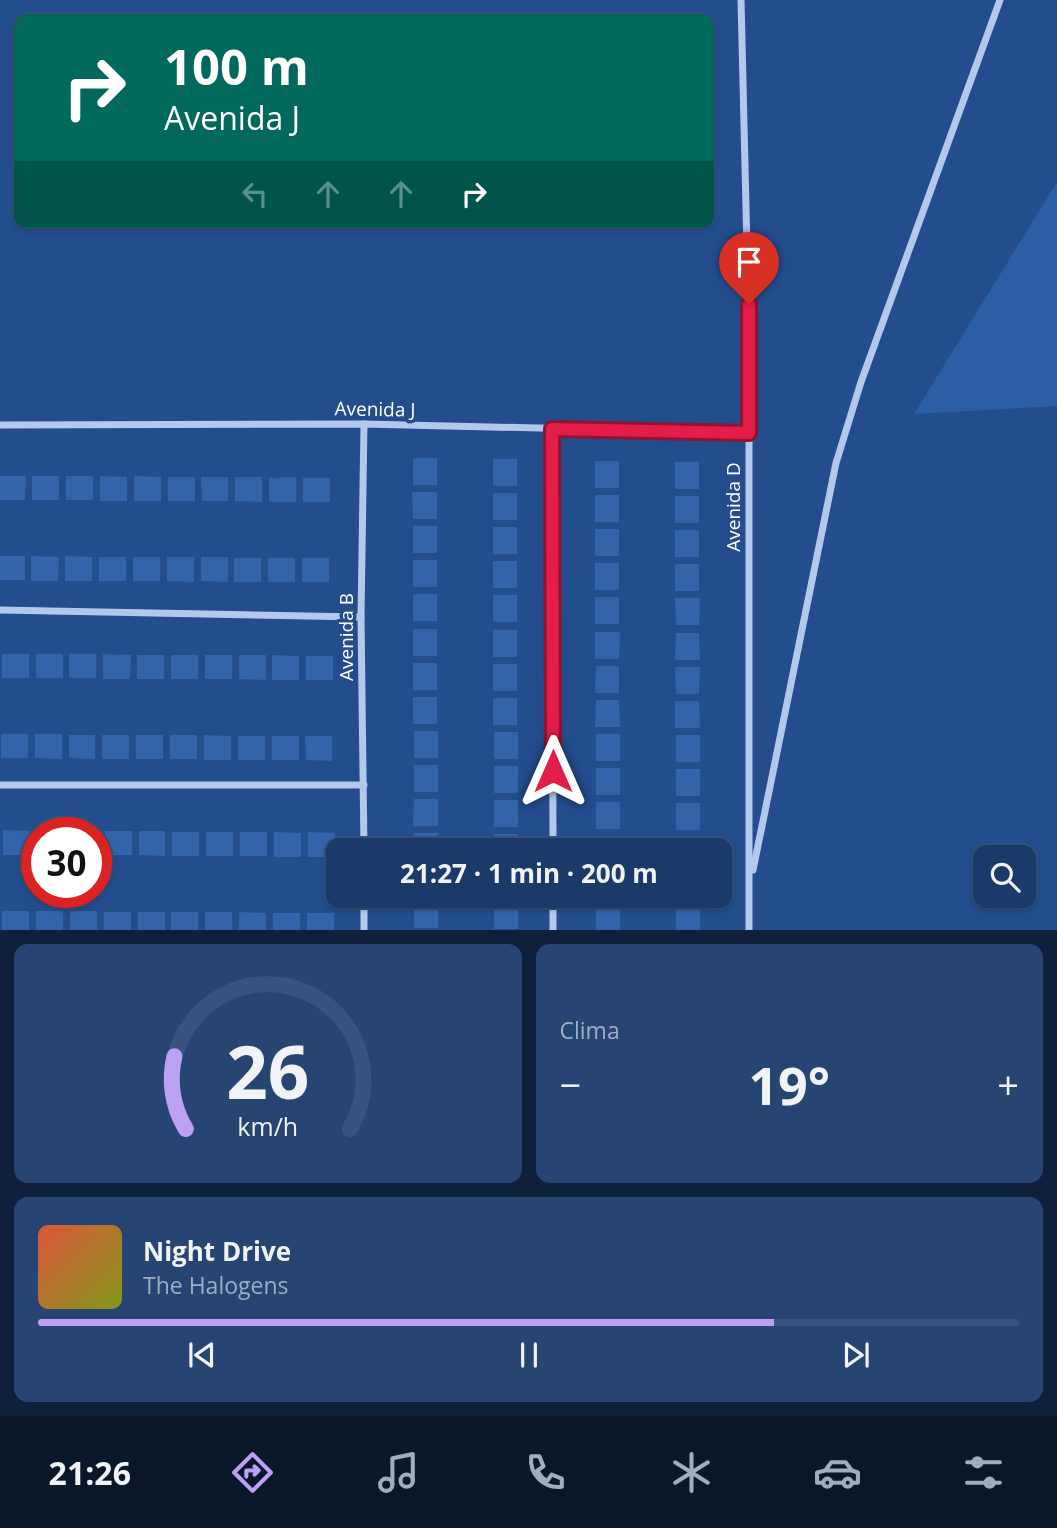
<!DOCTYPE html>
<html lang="pt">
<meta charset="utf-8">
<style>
:root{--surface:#1a3a6a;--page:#274572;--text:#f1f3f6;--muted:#9fadc1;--line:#38547e;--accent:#bca0f2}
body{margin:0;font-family:"Open Sans",sans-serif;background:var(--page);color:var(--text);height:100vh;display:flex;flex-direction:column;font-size:26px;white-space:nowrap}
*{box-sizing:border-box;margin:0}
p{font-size:23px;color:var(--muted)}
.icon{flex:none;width:38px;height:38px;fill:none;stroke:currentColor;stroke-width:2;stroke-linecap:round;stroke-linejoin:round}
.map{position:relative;height:930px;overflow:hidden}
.details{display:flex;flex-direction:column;gap:14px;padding:14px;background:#0e203a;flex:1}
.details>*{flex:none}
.top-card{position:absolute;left:14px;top:14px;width:700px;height:214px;border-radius:14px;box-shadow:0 2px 5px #0004,0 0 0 2px var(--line);background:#00695c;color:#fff;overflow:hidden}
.buttons{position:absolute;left:973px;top:845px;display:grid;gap:14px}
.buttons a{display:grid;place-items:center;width:63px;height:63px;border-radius:14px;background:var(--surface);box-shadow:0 2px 5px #0004,0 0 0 2px var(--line);font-size:35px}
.speed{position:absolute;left:21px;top:817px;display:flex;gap:14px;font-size:35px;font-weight:700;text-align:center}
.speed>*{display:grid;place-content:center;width:91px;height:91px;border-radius:50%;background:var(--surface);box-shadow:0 2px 5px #0004,0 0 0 2px var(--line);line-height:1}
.speed .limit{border:10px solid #d22;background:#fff;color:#111}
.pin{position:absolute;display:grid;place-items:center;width:60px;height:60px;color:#fff;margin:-72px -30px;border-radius:50% 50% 50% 0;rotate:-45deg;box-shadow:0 0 7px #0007}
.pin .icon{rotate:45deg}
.me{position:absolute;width:77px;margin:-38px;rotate:0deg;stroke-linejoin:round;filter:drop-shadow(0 0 5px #0008)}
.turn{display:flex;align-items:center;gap:24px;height:147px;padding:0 35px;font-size:32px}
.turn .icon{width:91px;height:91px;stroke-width:2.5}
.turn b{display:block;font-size:49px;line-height:60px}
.lanes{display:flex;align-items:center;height:66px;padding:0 35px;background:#0003;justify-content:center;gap:35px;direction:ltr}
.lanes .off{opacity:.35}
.big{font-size:52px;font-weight:700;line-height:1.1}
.details .card{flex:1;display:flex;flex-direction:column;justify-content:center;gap:10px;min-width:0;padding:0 24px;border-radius:14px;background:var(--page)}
.details .dial{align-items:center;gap:0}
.dial svg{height:182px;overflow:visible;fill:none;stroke:var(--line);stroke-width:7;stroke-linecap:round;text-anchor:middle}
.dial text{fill:var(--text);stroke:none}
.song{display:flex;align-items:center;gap:21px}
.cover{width:84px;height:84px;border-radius:10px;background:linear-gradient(135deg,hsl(10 70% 55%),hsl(70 70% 35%))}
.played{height:7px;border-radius:4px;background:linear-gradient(90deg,var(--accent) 75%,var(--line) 75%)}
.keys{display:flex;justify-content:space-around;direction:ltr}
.heat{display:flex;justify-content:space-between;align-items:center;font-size:38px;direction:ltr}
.details .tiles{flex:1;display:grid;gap:14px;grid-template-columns:1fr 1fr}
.card:last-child{grid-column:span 2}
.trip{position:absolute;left:326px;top:838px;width:406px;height:70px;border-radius:14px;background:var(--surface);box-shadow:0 2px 5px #0004,0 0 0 2px var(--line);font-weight:700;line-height:70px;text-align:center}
.tabs{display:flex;height:112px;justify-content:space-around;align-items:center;background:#0a172a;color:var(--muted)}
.tabs .icon{width:49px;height:49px}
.tabs .on{color:var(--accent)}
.tabs b{font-size:32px;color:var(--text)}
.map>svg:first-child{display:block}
.green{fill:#2d5ea5}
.building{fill:#3463aa}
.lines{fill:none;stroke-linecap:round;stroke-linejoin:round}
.street{stroke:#b2c9eb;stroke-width:7}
.route-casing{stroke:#92132f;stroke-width:18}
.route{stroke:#e11d48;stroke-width:12}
.labels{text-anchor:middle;stroke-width:7;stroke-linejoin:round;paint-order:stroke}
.street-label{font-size:19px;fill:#fff;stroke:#234d8d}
</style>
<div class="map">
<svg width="1057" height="930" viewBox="0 0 1057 930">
<rect width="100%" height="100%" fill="#234d8d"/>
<path class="green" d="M1057 182V406L914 414Z"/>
<g class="building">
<rect x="413" y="458" width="24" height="27"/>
<rect x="493" y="459" width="24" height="27"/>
<rect x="595" y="461" width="24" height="27"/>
<rect x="675" y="462" width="24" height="27"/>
<path d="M0 476H26L25 500H0Z"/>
<rect x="32" y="476" width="27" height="24"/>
<rect x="66" y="476" width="27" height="24"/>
<path d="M100 476 127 477V501H100Z"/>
<path d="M134 476 161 477V501H134Z"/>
<rect x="168" y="477" width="27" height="24"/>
<path d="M201 477H228V501H202Z"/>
<path d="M235 477H262V502L235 501Z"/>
<path d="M296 477V502H269V478Z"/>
<rect x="303" y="478" width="27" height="24"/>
<path d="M412 492H437V519H413Z"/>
<rect x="493" y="493" width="24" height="27"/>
<rect x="595" y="495" width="24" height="27"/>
<rect x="675" y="496" width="24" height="27"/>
<rect x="413" y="526" width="24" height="27"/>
<rect x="493" y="527" width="24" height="27"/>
<rect x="595" y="529" width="24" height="27"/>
<rect x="675" y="530" width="24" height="27"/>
<rect x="0" y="556" width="25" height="24"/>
<path d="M31 556 59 557 58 581H31Z"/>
<path d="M65 556 92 557V581H65Z"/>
<rect x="99" y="557" width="27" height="24"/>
<rect x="133" y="557" width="27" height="24"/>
<path d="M167 557H194V582L167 581Z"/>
<path d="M201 557H228V582L201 581Z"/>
<rect x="234" y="558" width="27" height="24"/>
<rect x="268" y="558" width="27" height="24"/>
<rect x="302" y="558" width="27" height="24"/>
<rect x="413" y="560" width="24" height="27"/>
<rect x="493" y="561" width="24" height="27"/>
<rect x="595" y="563" width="24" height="27"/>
<rect x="675" y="564" width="24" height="27"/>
<rect x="413" y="594" width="24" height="27"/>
<rect x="493" y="595" width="24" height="27"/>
<rect x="595" y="597" width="24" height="27"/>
<path d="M675 598H700L699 625H676Z"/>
<rect x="413" y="629" width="24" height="27"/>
<rect x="493" y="630" width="24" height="27"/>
<path d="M595 632H620L619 659H595Z"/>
<path d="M676 633H699L700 660H675Z"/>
<rect x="2" y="654" width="27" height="24"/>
<rect x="36" y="654" width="27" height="24"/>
<rect x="69" y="654" width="27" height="24"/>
<path d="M103 654 131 655 130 679H103Z"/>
<rect x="137" y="655" width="27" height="24"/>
<rect x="171" y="655" width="27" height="24"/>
<rect x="205" y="655" width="27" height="24"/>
<path d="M239 655H266V680L239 679Z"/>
<path d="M272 655 299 656V680H272Z"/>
<rect x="306" y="656" width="27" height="24"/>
<rect x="413" y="663" width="24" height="27"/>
<rect x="493" y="664" width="24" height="27"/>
<path d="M596 666H619V693H595Z"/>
<path d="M675 667H700L699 694H676Z"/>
<rect x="413" y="697" width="24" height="27"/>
<rect x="493" y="698" width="24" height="27"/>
<path d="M596 700H619L620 727H595Z"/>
<path d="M675 701H699L700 728H675Z"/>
<rect x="414" y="731" width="24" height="27"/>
<rect x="494" y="732" width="24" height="27"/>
<rect x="1" y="734" width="27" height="24"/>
<path d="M35 734H62V759L35 758Z"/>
<rect x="596" y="734" width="24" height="27"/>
<path d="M69 735H95V759L69 758Z"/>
<rect x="102" y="735" width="27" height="24"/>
<rect x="136" y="735" width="27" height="24"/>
<rect x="170" y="735" width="27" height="24"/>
<path d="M204 735 231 736V760H204Z"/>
<rect x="676" y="735" width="24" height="27"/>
<rect x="238" y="736" width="27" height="24"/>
<rect x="272" y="736" width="27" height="24"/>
<path d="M305 736H332V761L306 760Z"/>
<rect x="414" y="765" width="24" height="27"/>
<rect x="494" y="766" width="24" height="27"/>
<rect x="596" y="768" width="24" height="27"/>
<rect x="676" y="769" width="24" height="27"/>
<path d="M414 799H438V826H413Z"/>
<rect x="494" y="800" width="24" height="27"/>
<rect x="596" y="802" width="24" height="27"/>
<rect x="676" y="803" width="24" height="27"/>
<path d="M3 830 30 831V855H3Z"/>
<rect x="105" y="831" width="27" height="24"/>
<path d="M139 831H165V856L139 855Z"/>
<rect x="172" y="832" width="27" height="24"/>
<rect x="206" y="832" width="27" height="24"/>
<rect x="240" y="832" width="27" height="24"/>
<path d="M274 832 301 833V857H274Z"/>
<path d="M308 832 335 833V857H308Z"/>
<rect x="414" y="833" width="24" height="17"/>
<rect x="494" y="834" width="24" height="16"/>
<rect x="596" y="836" width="24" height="14"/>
<rect x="676" y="837" width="24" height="13"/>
<rect x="414" y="901" width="24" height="27"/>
<rect x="494" y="902" width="24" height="27"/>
<rect x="596" y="904" width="24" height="26"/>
<rect x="676" y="905" width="24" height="25"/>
<rect x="2" y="911" width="27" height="19"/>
<rect x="36" y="911" width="27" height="19"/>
<rect x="70" y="911" width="27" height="19"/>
<rect x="104" y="912" width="27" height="18"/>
<rect x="138" y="912" width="27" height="18"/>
<rect x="171" y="912" width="27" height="18"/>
<rect x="205" y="912" width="27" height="18"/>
<path d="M239 912 266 913V930H239Z"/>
<rect x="273" y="913" width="27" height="17"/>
<rect x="307" y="913" width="27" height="17"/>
</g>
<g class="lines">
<g class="street">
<path d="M741 0 749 332V930"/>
<path d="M0 425 364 424 749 433"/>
<path d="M552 429 553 850"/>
<path d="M0 610 361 617"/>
<path d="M0 785H364"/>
<path d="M364 850 361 617 364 424"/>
<path d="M753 870 836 463 861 382 1000 0"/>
<path d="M553 896V930"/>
<path d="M364 930V896"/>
</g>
</g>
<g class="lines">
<g class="route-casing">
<path id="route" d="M553 771 552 429 749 433V304"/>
</g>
<use href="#route" class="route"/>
</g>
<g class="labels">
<g class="street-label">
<text transform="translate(375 409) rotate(1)" y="7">Avenida J</text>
<text transform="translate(733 507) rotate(-90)" y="7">Avenida D</text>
<text transform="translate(346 637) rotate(-90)" y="7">Avenida B</text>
</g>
</g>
</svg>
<div class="buttons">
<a><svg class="icon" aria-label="search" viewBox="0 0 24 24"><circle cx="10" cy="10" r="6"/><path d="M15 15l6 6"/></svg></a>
</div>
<div class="speed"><div class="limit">30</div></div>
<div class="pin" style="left:749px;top:304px;background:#d93025"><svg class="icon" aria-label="arrive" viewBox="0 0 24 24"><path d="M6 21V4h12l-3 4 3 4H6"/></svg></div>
<svg class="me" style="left:553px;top:771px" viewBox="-20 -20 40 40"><path d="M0-17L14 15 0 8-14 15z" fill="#e11d48" stroke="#fff" stroke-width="4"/></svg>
<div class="trip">21:27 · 1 min · 200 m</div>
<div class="top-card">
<div class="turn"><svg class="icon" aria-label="right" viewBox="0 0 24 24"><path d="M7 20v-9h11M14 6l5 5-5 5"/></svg><div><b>100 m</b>Avenida J</div></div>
<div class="lanes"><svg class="icon off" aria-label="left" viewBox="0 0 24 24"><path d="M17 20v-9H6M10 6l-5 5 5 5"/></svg><svg class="icon off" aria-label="ahead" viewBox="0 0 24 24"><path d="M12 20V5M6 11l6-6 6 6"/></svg><svg class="icon off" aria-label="ahead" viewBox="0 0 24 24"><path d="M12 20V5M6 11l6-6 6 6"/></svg><svg class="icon" aria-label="right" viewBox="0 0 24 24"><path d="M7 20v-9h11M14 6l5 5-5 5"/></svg></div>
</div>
</div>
<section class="details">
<div class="tiles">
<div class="card dial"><svg viewBox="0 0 100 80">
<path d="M14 69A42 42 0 1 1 86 69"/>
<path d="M14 69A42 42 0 0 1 9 37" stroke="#bca0f2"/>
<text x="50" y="56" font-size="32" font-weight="700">26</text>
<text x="50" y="72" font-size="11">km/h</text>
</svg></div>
<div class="card"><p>Clima</p>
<div class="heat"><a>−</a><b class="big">19°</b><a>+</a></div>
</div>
<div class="card">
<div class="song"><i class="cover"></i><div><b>Night Drive</b><p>The Halogens</p></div></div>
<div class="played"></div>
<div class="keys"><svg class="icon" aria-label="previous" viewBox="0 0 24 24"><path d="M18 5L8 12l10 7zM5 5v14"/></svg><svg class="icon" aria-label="pause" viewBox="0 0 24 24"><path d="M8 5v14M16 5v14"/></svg><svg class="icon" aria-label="next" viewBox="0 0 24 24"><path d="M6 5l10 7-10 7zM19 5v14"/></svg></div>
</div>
</div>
</section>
<nav class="tabs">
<b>21:26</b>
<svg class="icon on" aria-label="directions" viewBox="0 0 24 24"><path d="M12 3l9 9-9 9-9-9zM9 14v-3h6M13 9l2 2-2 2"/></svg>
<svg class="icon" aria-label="music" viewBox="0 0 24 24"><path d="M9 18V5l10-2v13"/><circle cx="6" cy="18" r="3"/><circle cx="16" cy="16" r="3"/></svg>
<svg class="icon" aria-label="phone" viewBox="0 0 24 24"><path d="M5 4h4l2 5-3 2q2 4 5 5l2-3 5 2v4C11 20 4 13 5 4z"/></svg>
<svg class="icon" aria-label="climate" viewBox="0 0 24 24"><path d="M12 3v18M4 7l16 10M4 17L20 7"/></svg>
<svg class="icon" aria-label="car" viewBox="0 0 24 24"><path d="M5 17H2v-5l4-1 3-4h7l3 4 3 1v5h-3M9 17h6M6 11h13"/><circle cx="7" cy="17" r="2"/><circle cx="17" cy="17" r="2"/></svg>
<svg class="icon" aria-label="filters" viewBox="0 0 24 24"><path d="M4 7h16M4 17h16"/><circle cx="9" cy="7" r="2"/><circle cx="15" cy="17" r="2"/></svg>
</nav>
